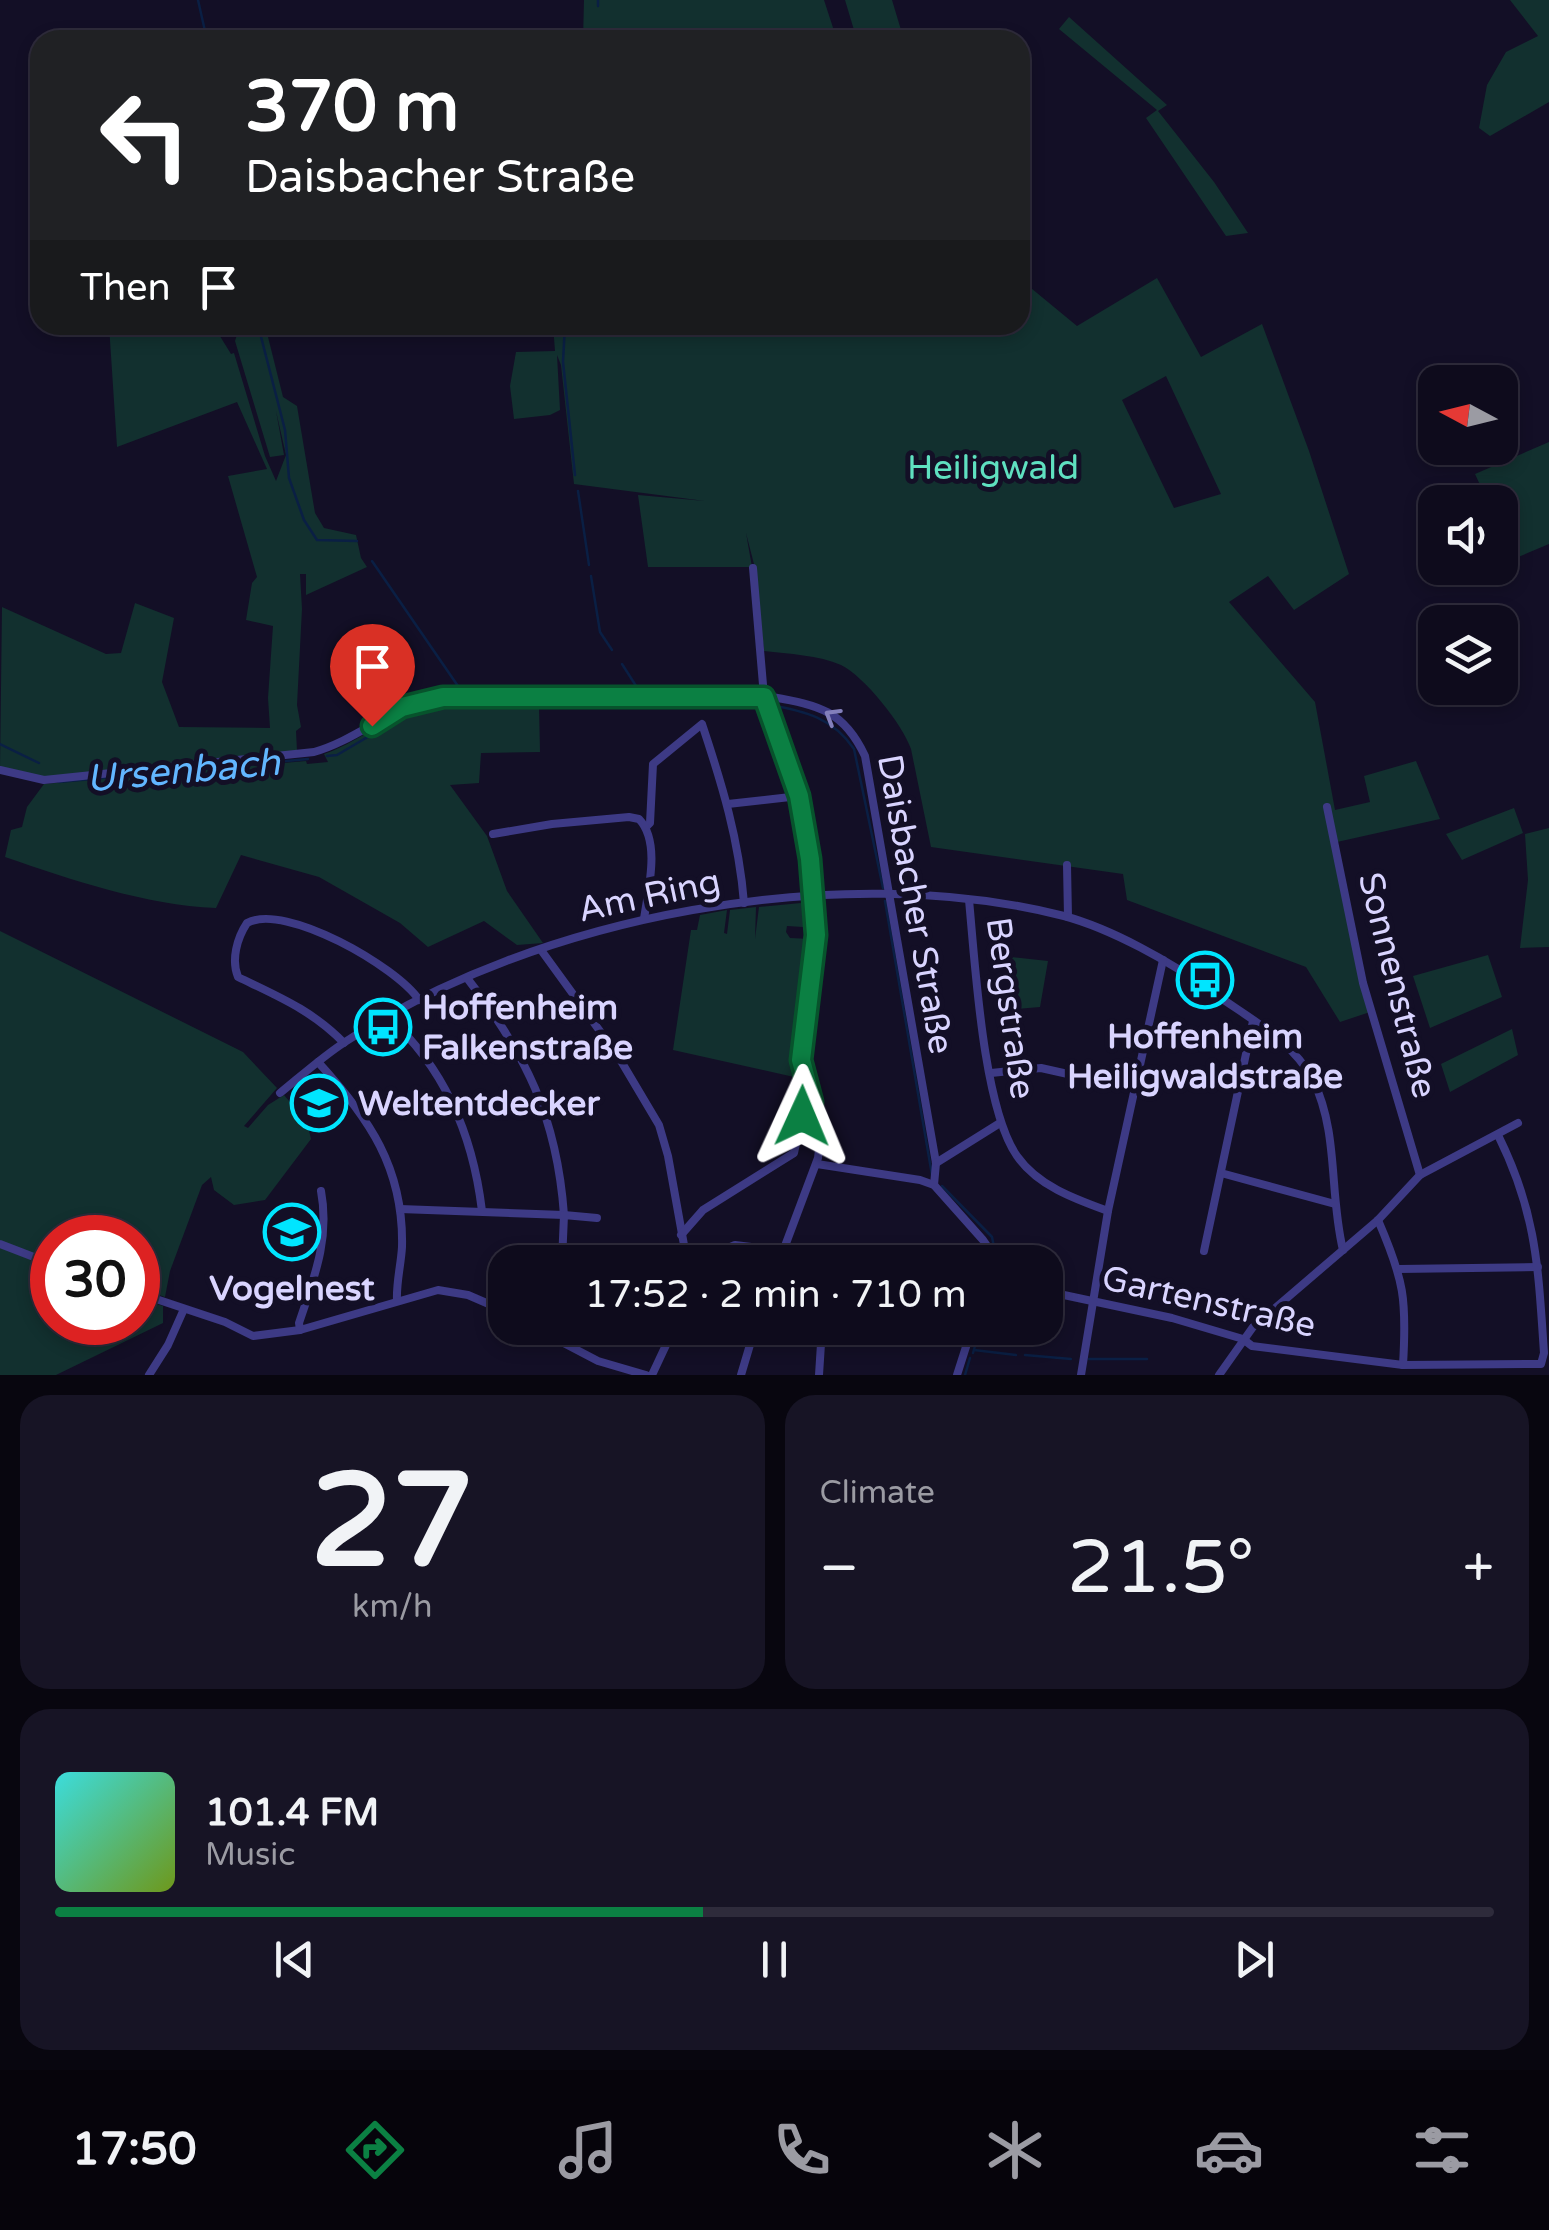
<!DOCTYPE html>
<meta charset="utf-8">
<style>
:root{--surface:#0e0b1c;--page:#171425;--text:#f1f3f6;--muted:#9b9ba3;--line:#2e2b3b;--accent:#0b8043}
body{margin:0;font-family:"Varela Round",sans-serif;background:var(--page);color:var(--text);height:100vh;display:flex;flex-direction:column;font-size:38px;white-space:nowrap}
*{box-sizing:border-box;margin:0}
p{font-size:32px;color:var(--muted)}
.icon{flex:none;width:55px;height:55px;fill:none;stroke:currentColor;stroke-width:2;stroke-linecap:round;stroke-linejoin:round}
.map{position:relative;height:1375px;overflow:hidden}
.side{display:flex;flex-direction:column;gap:20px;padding:20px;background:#08060f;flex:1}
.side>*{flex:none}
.banner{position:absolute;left:30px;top:30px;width:1000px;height:305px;border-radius:30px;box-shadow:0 5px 15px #0003,0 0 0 2px var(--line);background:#202124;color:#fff;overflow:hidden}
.needle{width:65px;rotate:277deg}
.controls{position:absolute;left:1418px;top:365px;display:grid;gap:20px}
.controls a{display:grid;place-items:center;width:100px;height:100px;border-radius:20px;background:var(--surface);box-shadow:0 5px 15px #0003,0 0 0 2px var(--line);font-size:50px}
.speed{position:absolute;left:30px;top:1215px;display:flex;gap:20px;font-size:50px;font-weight:700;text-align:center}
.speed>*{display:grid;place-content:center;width:130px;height:130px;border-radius:50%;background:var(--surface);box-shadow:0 5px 15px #0003,0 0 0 2px var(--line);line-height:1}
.speed .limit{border:15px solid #d22;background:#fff;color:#111}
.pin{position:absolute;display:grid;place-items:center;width:85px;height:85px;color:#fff;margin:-102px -42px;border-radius:50% 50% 50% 0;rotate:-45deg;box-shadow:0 0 10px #0007}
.pin .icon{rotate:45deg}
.me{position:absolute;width:110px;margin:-55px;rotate:1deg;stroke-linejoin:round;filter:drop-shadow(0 0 8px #0008)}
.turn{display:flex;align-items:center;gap:35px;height:210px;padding:0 50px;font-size:45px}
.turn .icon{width:130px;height:130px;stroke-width:2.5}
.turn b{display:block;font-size:70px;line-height:85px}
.then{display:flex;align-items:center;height:95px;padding:0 50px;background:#0003;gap:20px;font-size:38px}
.big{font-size:75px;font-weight:600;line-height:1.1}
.side .card{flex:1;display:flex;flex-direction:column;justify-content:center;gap:15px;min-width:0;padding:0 35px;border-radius:30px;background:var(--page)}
.side .dial{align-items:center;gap:0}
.dial b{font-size:130px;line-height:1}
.song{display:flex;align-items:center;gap:30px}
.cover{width:120px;height:120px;border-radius:15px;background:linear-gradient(135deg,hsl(180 70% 55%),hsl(80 70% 35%))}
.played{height:10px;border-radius:5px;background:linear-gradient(90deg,var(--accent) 45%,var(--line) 45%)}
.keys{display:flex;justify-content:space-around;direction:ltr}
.heat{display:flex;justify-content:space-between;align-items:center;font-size:55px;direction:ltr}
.side .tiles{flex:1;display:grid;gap:20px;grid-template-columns:1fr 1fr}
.card:last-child{grid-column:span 2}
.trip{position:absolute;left:488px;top:1245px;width:575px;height:100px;border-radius:30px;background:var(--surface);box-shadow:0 5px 15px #0003,0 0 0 2px var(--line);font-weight:600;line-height:100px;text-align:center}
.tabs{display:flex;height:160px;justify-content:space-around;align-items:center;background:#06040b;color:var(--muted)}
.tabs .icon{width:70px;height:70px}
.tabs .current{color:var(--accent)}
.tabs b{font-size:45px;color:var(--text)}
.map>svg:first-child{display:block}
.green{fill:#12302f;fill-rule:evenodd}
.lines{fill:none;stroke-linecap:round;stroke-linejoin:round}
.stream{stroke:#0a1f44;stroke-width:2.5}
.minor{stroke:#3d3a85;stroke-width:8}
.oneway{stroke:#837fbc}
.route-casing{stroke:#07532c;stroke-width:25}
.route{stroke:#0b8043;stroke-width:18}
.labels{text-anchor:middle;stroke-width:10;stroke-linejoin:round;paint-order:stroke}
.park-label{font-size:35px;fill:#5fe0c0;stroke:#130f26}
.street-label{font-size:35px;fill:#d9d4ff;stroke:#130f26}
.poi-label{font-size:35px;font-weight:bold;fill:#d9d4ff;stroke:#130f26;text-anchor:start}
.water-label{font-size:38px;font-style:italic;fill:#62b6ff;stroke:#130f26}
</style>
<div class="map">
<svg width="1549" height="1375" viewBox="0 0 1549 1375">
<rect width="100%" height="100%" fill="#130f26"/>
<g class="green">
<path d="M584 0H824L837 40H583Z"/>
<path d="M845 0H892L904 40H857Z"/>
<path d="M1510 0H1549V102L1490 136 1479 128 1487 85 1506 52 1538 36Z"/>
<path d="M1069 17 1167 105 1158 111 1214 182 1248 233 1226 236 1146 118 1157 110 1059 29Z"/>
<path d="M1157 278 1201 357 1262 324 1309 451 1349 574 1294 610 1268 576 1229 602 1315 702 1335 810 1370 802 1364 776 1416 761 1440 819 1337 842 1370 1012 1340 1022 1306 967 1127 900 1123 874 931 847 911 749C903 725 864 676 841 665 819 655 788 654 764 651L755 568 746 533 752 567H648L638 495 705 501 574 484 561 365 557 355 560 410 550 415 514 419 510 386 516 352 555 351 553 325H1020V279L1077 326ZM1166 376 1221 494 1174 508 1122 400Z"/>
<path d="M109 325H211L215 328 231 354 234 353 265 456 276 481 286 455 276 411 284 455 270 457 235 341 240 325H265L283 397 297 406 315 513 324 528 356 535 361 558 367 567 306 595V574H300L302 609 297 705 301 727 296 731 297 751 44 777 0 768 2 607 106 654 121 653 135 603 174 618 162 682 179 727 270 728 268 698 273 626 246 620 252 583 257 577 228 476 267 469 237 402 117 447Z"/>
<path d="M1549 442V544L1516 558 1500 527V502H1488L1475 474Z"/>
<path d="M444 700 694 702 695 706H539L540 752 481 753 479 783 450 785 487 836 507 891 543 943 517 945 484 921 428 947 400 923 319 877 241 855 216 908C145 905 72 880 5 857L11 830 22 827 27 807 44 784 306 761 307 764 328 762 324 754C366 740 398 705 444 700Z"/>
<path d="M1514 808 1523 833 1462 860 1446 834Z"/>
<path d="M1549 828V947L1520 948 1528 880 1525 834Z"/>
<path d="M801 903 807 905 810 913H804L803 927 787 926 786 932 790 938 811 939 794 1077 673 1050 691 930H697L700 915 727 910 724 933 727 934 730 910 756 907 755 939 759 907Z"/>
<path d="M0 931 243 1052 277 1088 244 1126 248 1128 268 1105 284 1095 307 1122 311 1139 265 1200 234 1205 214 1190 211 1177 202 1185 170 1271 165 1297 138 1288V1238H52V1322H138V1298L163 1306V1323L56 1375H0Z"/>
<path d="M1488 955 1502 997 1430 1028 1413 976Z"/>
<path d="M1011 957 1048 961 1040 1007 1016 1009Z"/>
<path d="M1512 1029 1518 1055 1450 1092 1441 1064Z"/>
</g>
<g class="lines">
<g class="stream">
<path d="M198 0 207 40"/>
<path d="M598 6V0"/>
<path d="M596 40 597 33"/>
<path d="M258 325 285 430 289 478 304 520 317 540 357 541"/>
<path d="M565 325 563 362 575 475"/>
<path d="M578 491 589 565"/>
<path d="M372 561 460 689"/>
<path d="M591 576 600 632 612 650"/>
<path d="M622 664 638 689"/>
<path d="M609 703 752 704"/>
<path d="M770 705C805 711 833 718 854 749L883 888"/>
<path d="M0 744 39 763"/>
<path d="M327 756 337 755 417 708 440 704 601 703"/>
<path d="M59 782 308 759"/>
<path d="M885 901 932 1175"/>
<path d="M942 1186 992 1237 997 1262"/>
<path d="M788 1251 809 1256"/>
<path d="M974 1350 1016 1355"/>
<path d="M973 1353 980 1328"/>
<path d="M1025 1355 1071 1359"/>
<path d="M1089 1359H1147"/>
<path d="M965 1375 970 1358"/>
</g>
<g class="minor">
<path d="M753 568 765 708 799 796 810 859 815 935 801 1061 804 1081 822 1124 818 1158 779 1262"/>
<path d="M0 770 44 780 314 752C360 739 394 703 443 697H772C819 705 844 711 865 756L936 1163 934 1185"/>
<path d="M728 804 799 796"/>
<path d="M1327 807 1363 983 1420 1175"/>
<path d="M646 827 650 823 653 764 702 724C722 784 739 840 744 903"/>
<path d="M493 834 552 824 629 817 639 819C661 842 648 890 644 919"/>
<path d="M1067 865 1068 917"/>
<path d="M969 900C975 962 983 1108 1017 1156 1038 1186 1075 1199 1108 1211"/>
<path d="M541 950 618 1056 659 1125 668 1156 684 1245 683 1262"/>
<path d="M388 1017C445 1068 473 1136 482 1211"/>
<path d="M344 1043C312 1010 277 996 238 977 231 960 237 938 247 923 285 902 397 967 419 1000"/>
<path d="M318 1062C369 1118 404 1168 402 1247 401 1265 396 1283 397 1301"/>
<path d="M991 1073 1041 1068 1135 1089"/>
<path d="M280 1093C301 1076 322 1057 345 1042 537 915 840 859 1064 916 1112 929 1171 962 1211 991 1245 1016 1293 1040 1313 1080 1339 1133 1329 1193 1343 1250"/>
<path d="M936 1163 1000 1123"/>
<path d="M817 1164 920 1180 934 1185 983 1240 990 1250 991 1262"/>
<path d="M1221 1173 1335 1204"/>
<path d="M400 1209 564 1215C557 1117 526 1054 467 978"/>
<path d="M1378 1220C1404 1280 1407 1299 1403 1365"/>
<path d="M681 1235 703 1210 794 1153 802 1116 811 1102"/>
<path d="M0 1244 52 1264"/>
<path d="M1204 1251 1253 1021"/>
<path d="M781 1256C818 1264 854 1256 890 1262"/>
<path d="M562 1262 564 1215 597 1218"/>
<path d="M724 1262 728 1248 735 1245 783 1251"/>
<path d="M1399 1269 1538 1267"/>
<path d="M1045 1291 1172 1318 1243 1339 1252 1346 1403 1365 1541 1364 1544 1353C1538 1267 1537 1214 1498 1135"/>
<path d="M138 1293 225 1322 253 1336 300 1330 438 1290 468 1295 505 1311"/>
<path d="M535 1328 598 1361 646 1375"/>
<path d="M728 1328 747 1330 751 1335"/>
<path d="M300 1330 299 1323C314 1278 330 1239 321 1191"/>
<path d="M149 1375 168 1345 184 1309"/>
<path d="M652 1375 674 1328"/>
<path d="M741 1375 755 1328"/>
<path d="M819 1375 822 1328"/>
<path d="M957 1375 972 1328"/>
<path d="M1081 1375 1108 1211 1163 960"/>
<path d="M1219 1375 1253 1327 1378 1220 1420 1175 1518 1123"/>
</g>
</g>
<defs><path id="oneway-chevron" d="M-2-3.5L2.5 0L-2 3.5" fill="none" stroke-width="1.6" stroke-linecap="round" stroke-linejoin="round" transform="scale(2.5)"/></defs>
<use class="oneway" href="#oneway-chevron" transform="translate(832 716) rotate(-149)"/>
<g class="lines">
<g class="route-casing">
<path id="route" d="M372 726 402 707 443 697H764L799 796 810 859 816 935 801 1060 812 1102 802 1116"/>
</g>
<use href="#route" class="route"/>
</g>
<defs>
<g id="bus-ring" transform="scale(2.875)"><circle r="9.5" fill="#130f26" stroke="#00e5ff" stroke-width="1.5"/><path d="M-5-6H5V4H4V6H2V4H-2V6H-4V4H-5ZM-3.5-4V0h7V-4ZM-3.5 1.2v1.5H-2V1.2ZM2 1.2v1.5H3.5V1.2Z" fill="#00e5ff"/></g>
<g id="school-ring" transform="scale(2.875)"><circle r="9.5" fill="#130f26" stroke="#00e5ff" stroke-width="1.5"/><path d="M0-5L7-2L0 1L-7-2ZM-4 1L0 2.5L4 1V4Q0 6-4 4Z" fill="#00e5ff"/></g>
</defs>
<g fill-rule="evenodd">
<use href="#bus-ring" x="1205" y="980"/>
<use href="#bus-ring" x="383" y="1027"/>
<use href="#school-ring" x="319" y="1103"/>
<use href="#school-ring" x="292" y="1232"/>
</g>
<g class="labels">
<g class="park-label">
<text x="993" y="479">Heiligwald</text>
</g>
<g class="street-label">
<text transform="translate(649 895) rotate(-12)" y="12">Am Ring</text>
<text transform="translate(916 904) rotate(80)" y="12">Daisbacher Straße</text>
<text transform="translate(1398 985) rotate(76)" y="12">Sonnenstraße</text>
<text transform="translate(1011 1008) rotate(82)" y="12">Bergstraße</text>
<text transform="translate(1209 1301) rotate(13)" y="12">Gartenstraße</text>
</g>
<g class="poi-label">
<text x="422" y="1019">Hoffenheim<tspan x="422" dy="40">Falkenstraße</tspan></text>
<text x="1205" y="1048" text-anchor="middle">Hoffenheim<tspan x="1205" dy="40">Heiligwaldstraße</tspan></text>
<text x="358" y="1115">Weltentdecker</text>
<text x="292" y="1300" text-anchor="middle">Vogelnest</text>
</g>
<g class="water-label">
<text transform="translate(183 770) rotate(-5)" y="13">Ursenbach</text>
</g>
</g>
</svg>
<div class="controls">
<a><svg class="needle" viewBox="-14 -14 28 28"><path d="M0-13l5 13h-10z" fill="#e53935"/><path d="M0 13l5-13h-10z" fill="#9b9ba3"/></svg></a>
<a><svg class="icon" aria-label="sound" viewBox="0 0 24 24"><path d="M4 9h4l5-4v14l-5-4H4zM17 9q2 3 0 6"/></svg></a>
<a><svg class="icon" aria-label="layers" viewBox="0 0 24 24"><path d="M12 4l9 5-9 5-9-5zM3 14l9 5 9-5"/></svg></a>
</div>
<div class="speed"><div class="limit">30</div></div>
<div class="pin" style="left:372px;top:726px;background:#d93025"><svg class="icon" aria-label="arrive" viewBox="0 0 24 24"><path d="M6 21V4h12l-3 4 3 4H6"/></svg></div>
<svg class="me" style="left:802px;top:1116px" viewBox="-20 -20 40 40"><path d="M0-17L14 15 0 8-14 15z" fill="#0b8043" stroke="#fff" stroke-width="4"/></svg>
<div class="trip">17:52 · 2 min · 710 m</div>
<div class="banner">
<div class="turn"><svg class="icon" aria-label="left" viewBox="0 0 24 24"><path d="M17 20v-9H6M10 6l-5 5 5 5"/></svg><div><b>370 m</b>Daisbacher Straße</div></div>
<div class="then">Then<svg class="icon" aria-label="arrive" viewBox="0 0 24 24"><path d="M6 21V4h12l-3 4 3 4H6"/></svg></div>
</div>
</div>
<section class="side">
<div class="tiles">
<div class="card dial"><b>27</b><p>km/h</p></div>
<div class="card"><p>Climate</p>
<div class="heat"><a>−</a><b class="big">21.5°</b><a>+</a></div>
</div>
<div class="card">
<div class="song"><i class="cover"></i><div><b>101.4 FM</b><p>Music</p></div></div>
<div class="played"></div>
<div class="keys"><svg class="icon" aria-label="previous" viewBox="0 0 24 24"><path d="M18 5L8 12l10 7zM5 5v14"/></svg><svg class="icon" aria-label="pause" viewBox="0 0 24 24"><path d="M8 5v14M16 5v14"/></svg><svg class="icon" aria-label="next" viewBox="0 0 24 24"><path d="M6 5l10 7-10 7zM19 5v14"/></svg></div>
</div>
</div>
</section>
<nav class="tabs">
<b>17:50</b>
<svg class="icon current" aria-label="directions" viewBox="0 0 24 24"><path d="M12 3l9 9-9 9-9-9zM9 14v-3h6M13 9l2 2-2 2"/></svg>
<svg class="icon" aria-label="music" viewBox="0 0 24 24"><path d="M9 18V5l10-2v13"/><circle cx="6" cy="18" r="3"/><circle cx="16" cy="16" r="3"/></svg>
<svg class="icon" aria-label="phone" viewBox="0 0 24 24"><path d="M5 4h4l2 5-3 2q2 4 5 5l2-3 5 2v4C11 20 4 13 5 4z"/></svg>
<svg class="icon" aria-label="climate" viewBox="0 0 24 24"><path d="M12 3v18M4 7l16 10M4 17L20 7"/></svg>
<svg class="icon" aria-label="car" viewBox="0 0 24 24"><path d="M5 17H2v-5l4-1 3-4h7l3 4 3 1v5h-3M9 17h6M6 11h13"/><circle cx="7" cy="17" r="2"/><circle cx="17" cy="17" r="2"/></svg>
<svg class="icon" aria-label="filters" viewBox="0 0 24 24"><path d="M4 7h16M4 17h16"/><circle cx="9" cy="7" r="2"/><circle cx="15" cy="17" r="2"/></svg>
</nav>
